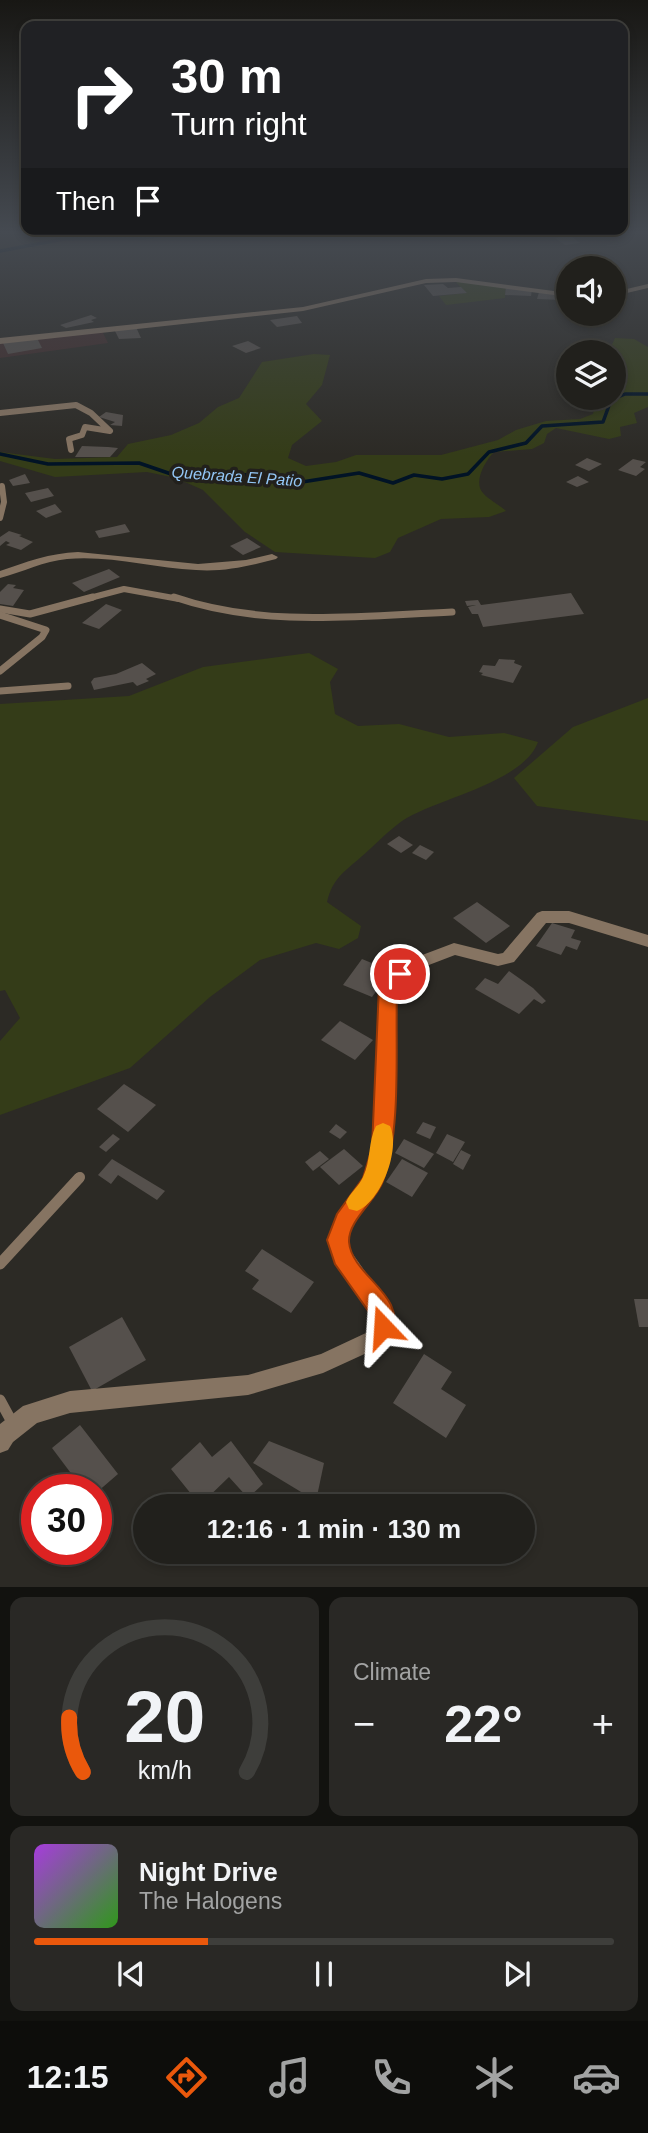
<!DOCTYPE html>
<meta charset="utf-8">
<style>
:root{--surface:#21201c;--page:#292825;--text:#f1f3f6;--muted:#a2a3a3;--line:#3e3e3b;--accent:#ea580c}
body{margin:0;font-family:Arial,sans-serif;background:var(--page);color:var(--text);height:100vh;display:flex;flex-direction:column;font-size:26px;white-space:nowrap}
*{box-sizing:border-box;margin:0}
p{font-size:23px;color:var(--muted)}
.icon{flex:none;width:38px;height:38px;fill:none;stroke:currentColor;stroke-width:2;stroke-linecap:round;stroke-linejoin:round}
.map{position:relative;height:1587px;overflow:hidden}
.sheet{display:flex;flex-direction:column;gap:10px;padding:10px;background:#12120f;flex:1}
.sheet>*{flex:none}
.banner{position:absolute;left:21px;top:21px;width:607px;height:214px;border-radius:14px;box-shadow:0 4px 10px #0003,0 0 0 2px var(--line);background:#202124;color:#fff;overflow:hidden}
.tools{position:absolute;left:556px;top:256px;display:grid;gap:14px}
.tools a{display:grid;place-items:center;width:70px;height:70px;border-radius:50%;background:var(--surface);box-shadow:0 4px 10px #0003,0 0 0 2px var(--line);font-size:35px}
.speed{position:absolute;left:21px;top:1474px;display:flex;gap:14px;font-size:35px;font-weight:700;text-align:center}
.speed>*{display:grid;place-content:center;width:91px;height:91px;border-radius:50%;background:var(--surface);box-shadow:0 4px 10px #0003,0 0 0 2px var(--line);line-height:1}
.speed .limit{border:10px solid #d22;background:#fff;color:#111}
.pin{position:absolute;display:grid;place-items:center;width:60px;height:60px;color:#fff;margin:-30px;border:4px solid #fff;border-radius:50%;box-shadow:0 2px 7px #0007}
.me{position:absolute;width:77px;margin:-38px;rotate:340deg;stroke-linejoin:round;filter:drop-shadow(0 0 5px #0008)}
.turn{display:flex;align-items:center;gap:24px;height:147px;padding:0 35px;font-size:32px}
.turn .icon{width:91px;height:91px;stroke-width:2.5}
.turn b{display:block;font-size:49px;line-height:60px}
.then{display:flex;align-items:center;height:66px;padding:0 35px;background:#0003;gap:14px;font-size:26px}
.big{font-size:52px;font-weight:800;line-height:1.1}
.sheet .widget{flex:1;display:flex;flex-direction:column;justify-content:center;gap:10px;min-width:0;padding:0 24px;border-radius:14px;background:var(--page)}
.sheet .dial{align-items:center;gap:0}
.dial svg{height:182px;overflow:visible;fill:none;stroke:var(--line);stroke-width:7;stroke-linecap:round;text-anchor:middle}
.dial text{fill:var(--text);stroke:none}
.song{display:flex;align-items:center;gap:21px}
.cover{width:84px;height:84px;border-radius:10px;background:linear-gradient(135deg,hsl(280 70% 55%),hsl(110 70% 35%))}
.played{height:7px;border-radius:4px;background:linear-gradient(90deg,var(--accent) 30%,var(--line) 30%)}
.keys{display:flex;justify-content:space-around;direction:ltr}
.heat{display:flex;justify-content:space-between;align-items:center;font-size:38px;direction:ltr}
.sheet .tiles{flex:1;display:grid;gap:10px;grid-template-columns:1fr 1fr}
.widget:last-child{grid-column:span 2}
.trip{position:absolute;left:133px;top:1494px;width:402px;height:70px;border-radius:35px;background:var(--surface);box-shadow:0 4px 10px #0003,0 0 0 2px var(--line);font-weight:800;line-height:70px;text-align:center}
.menu{display:flex;height:112px;justify-content:space-around;align-items:center;background:#0d0d0b;color:var(--muted)}
.menu .icon{width:49px;height:49px}
.menu .active{color:var(--accent)}
.menu b{font-size:32px;color:var(--text)}
.map>svg:first-child{display:block}
.education{fill:#402c2b}
.green{fill:#343c18}
.lines{fill:none;stroke-linecap:round;stroke-linejoin:round}
.stream{stroke:#011326;stroke-width:3.5}
.building{fill:#55504c}
.service-far3{stroke:#867462;stroke-width:6}
.service-far2{stroke:#867462;stroke-width:7}
.service-far1{stroke:#867462;stroke-width:10}
.service{stroke:#867462;stroke-width:11}
.minor{fill:#867462;fill-rule:evenodd}
.route{fill:#ea580c;stroke:#983908;stroke-width:2}
.slow{fill:#f59e0b}
.labels{text-anchor:middle;stroke-width:7;stroke-linejoin:round;paint-order:stroke}
.far-water-label{font-size:16px;font-style:italic;fill:#93c6f5;stroke:#22201c}
</style>
<div class="map">
<svg width="648" height="1587" viewBox="0 0 648 1587">
<rect width="100%" height="100%" fill="#2c2a25"/>
<path class="education" d="M102 331 108 343 0 358V343Z"/>
<g class="green">
<path d="M455 281 506 287 505 298 446 305 439 296 466 293Z"/>
<path d="M615 338 634 339 648 347V407L634 413 637 423 620 427 621 436 609 439 556 428 547 434 544 443 532 449 494 452C485 461 473 482 483 493 489 500 500 505 506 511L489 517 441 519 398 538 390 552 375 558 275 552 245 532 203 490 176 478 147 472 55 477 0 461V452L55 459 117 457 128 444 171 435 199 423 218 407 239 398 262 362 314 354 330 355 322 385 306 404 322 421 292 445 288 458 306 466 336 462 356 455H441L498 440 516 430 546 421 580 419 593 414 597 397H614V352L610 349Z"/>
<path d="M309 653 338 669 330 682 335 714 358 726 399 724 449 737 504 733 538 742C523 783 437 798 402 821 388 831 375 845 361 857 343 873 333 878 327 902L361 926 358 938 339 949 316 943 260 960 210 997 130 1068 0 1115V1041L20 1018 5 990 0 991V704L129 696 203 667Z"/>
<path d="M648 698V821L537 806 514 778 573 727Z"/>
</g>
<g class="lines">
<g class="stream">
<path d="M0 251 64 239 143 238 178 233"/>
<path d="M0 454 48 464 139 463 174 475 239 474 302 482 359 473 393 483 414 475 442 479 468 474 489 452 526 443 542 426 603 422 611 400 625 394H648"/>
</g>
</g>
<g class="building">
<path d="M571 236 580 243 565 245 555 238Z"/>
<path d="M443 284 448 288 461 287 467 293 433 296 424 285Z"/>
<path d="M506 287 532 290 531 296 505 295Z"/>
<path d="M539 292 563 296 562 300 537 299Z"/>
<path d="M91 315 97 318 91 320 94 322 66 328 60 325Z"/>
<path d="M297 316 302 323 277 327 270 320Z"/>
<path d="M136 327 141 338 119 339 114 329Z"/>
<path d="M37 338 42 348 8 354 3 343Z"/>
<path d="M248 341 261 348 246 353 232 346Z"/>
<path d="M106 412 123 415 122 426 110 425 115 422 99 417Z"/>
<path d="M82 446 108 447 118 448 110 457H75Z"/>
<path d="M587 458 602 464 589 471 575 465Z"/>
<path d="M633 459 646 462 640 467 645 469 636 476 618 470Z"/>
<path d="M25 474 30 483 13 486 9 480Z"/>
<path d="M578 476 589 482 577 487 566 482Z"/>
<path d="M48 488 54 496 31 502 25 493Z"/>
<path d="M55 504 62 512 46 518 36 511Z"/>
<path d="M125 524 130 532 99 538 95 531Z"/>
<path d="M9 531 22 535 19 536 33 542 21 550 6 545 10 543 6 541 0 546V537Z"/>
<path d="M247 538 261 547 243 555 230 546Z"/>
<path d="M109 569 120 577 84 592 72 583Z"/>
<path d="M8 584 16 585 13 588 24 590 13 606 0 604V592Z"/>
<path d="M571 593 584 614 483 627 478 614H472L468 607 476 605 467 606 465 601 478 600 481 605Z"/>
<path d="M106 604 122 610 99 629 82 623Z"/>
<path d="M499 659 515 660 514 663 522 666 513 683 481 675 483 673 479 672 483 665 495 666Z"/>
<path d="M142 663 156 674 146 679 149 681 137 686 133 682 94 690 91 682 94 678 116 674Z"/>
<path d="M399 836 413 845 401 853 387 844Z"/>
<path d="M420 845 434 852 426 860 412 853Z"/>
<path d="M477 902 510 926 486 943 453 918Z"/>
<path d="M552 923 575 930 571 938 581 941 577 950 566 946 561 955 536 946Z"/>
<path d="M362 959 391 971 372 997 343 985Z"/>
<path d="M509 971 533 988 546 1001 542 1004 534 999 519 1014 475 989 485 978 498 984Z"/>
<path d="M340 1021 373 1040 355 1060 321 1040Z"/>
<path d="M124 1084 156 1105 128 1132 97 1109Z"/>
<path d="M423 1122 436 1127 430 1139 416 1133Z"/>
<path d="M336 1124 347 1132 340 1139 329 1132Z"/>
<path d="M113 1134 120 1139 106 1152 99 1147Z"/>
<path d="M447 1134 465 1142 453 1162 436 1153Z"/>
<path d="M404 1139 434 1154 424 1168 395 1153Z"/>
<path d="M344 1149 363 1166 339 1185 320 1167Z"/>
<path d="M461 1150 471 1155 463 1170 453 1164Z"/>
<path d="M320 1151 329 1159 313 1171 305 1162Z"/>
<path d="M112 1159 165 1191 157 1200 118 1175 111 1184 98 1175Z"/>
<path d="M402 1159 428 1173 412 1197 386 1182Z"/>
<path d="M262 1249 314 1282 291 1313 252 1289 259 1280 245 1271Z"/>
<path d="M634 1299H648V1327H639Z"/>
<path d="M122 1317 146 1360 92 1391 69 1347Z"/>
<path d="M424 1354 452 1372 441 1389 466 1405 446 1438 393 1403Z"/>
<path d="M80 1425 118 1474 96 1493V1489H64L61 1485 73 1476 52 1448Z"/>
<path d="M231 1441 263 1484 248 1498 229 1477 200 1505 171 1469 200 1442 212 1457Z"/>
<path d="M269 1441 324 1463 316 1501 253 1463Z"/>
</g>
<g class="lines">
<g class="service-far3">
<path d="M0 413 76 405 91 413 110 431 85 427 82 435 69 439 71 450"/>
<path d="M0 518 4 502 2 486"/>
<path d="M86 599 124 589 179 599"/>
</g>
<g class="service-far2">
<path d="M174 597C264 628 358 616 452 612"/>
<path d="M0 609 30 614 93 597"/>
<path d="M0 615 46 630 42 637 0 671"/>
<path d="M0 691 68 686"/>
</g>
<path class="service-far1" d="M78 1179 80 1177"/>
<g class="service">
<path d="M0 1264 79 1178"/>
<path d="M0 1400 13 1424"/>
</g>
<g class="minor">
<path d="M456 278 569 293V297L456 282 426 283 303 311 0 344V338L303 307 426 279Z"/>
<path d="M648 284V288L614 296V292Z"/>
<path d="M78 552 198 564 246 560 272 554 278 557 276 559C249 566 224 572 196 570 153 568 110 555 67 559 44 561 23 572 0 578V571C26 562 50 553 78 552Z"/>
<path d="M542 911H569L648 935V947L569 923H546L514 962 498 966 455 955 421 968 396 988 391 1148 381 1183 353 1225 348 1240 352 1253 393 1311V1327L382 1346 323 1373 248 1395 70 1413 37 1423 13 1442 8 1450 0 1453V1424L23 1406 70 1391 248 1375 321 1354 368 1332 373 1325V1314L336 1263 328 1240 338 1215 364 1180 373 1148 380 986 409 960 454 943 498 954 503 953 537 913Z"/>
</g>
</g>
<linearGradient id="sky" x2="0" y2="1"><stop stop-color="#181714"/><stop offset="0.51" stop-color="#454a51"/><stop offset="1" stop-color="#454a51" stop-opacity="0"/></linearGradient>
<rect width="648" height="455" fill="url(#sky)"/>
<path class="route" d="M400 967 409 974 397 989C395 1047 402 1128 383 1181 376 1201 348 1220 349 1242 352 1277 409 1295 391 1335L383 1338 375 1335 371 1315 335 1264 327 1240 337 1214 363 1178 372 1148 379 986 394 969Z"/>
<path class="slow" d="M383 1123 390 1126C401 1149 381 1202 357 1211L349 1209 346 1202C350 1193 359 1186 363 1177 371 1161 368 1141 376 1126Z"/>
<g class="labels">
<g class="far-water-label">
<text transform="translate(237 476) rotate(4)" y="6">Quebrada El Patio</text>
</g>
</g>
</svg>
<div class="tools">
<a><svg class="icon" aria-label="sound" viewBox="0 0 24 24"><path d="M4 9h4l5-4v14l-5-4H4zM17 9q2 3 0 6"/></svg></a>
<a><svg class="icon" aria-label="layers" viewBox="0 0 24 24"><path d="M12 4l9 5-9 5-9-5zM3 14l9 5 9-5"/></svg></a>
</div>
<div class="speed"><div class="limit">30</div></div>
<div class="pin" style="left:400px;top:974px;background:#d93025"><svg class="icon" aria-label="arrive" viewBox="0 0 24 24"><path d="M6 21V4h12l-3 4 3 4H6"/></svg></div>
<svg class="me" style="left:383px;top:1327px" viewBox="-20 -20 40 40"><path d="M0-17L14 15 0 8-14 15z" fill="#ea580c" stroke="#fff" stroke-width="4"/></svg>
<div class="trip">12:16 · 1 min · 130 m</div>
<div class="banner">
<div class="turn"><svg class="icon" aria-label="right" viewBox="0 0 24 24"><path d="M7 20v-9h11M14 6l5 5-5 5"/></svg><div><b>30 m</b>Turn right</div></div>
<div class="then">Then<svg class="icon" aria-label="arrive" viewBox="0 0 24 24"><path d="M6 21V4h12l-3 4 3 4H6"/></svg></div>
</div>
</div>
<section class="sheet">
<div class="tiles">
<div class="widget dial"><svg viewBox="0 0 100 80">
<path d="M14 69A42 42 0 1 1 86 69"/>
<path d="M14 69A42 42 0 0 1 8 45" stroke="#ea580c"/>
<text x="50" y="56" font-size="32" font-weight="700">20</text>
<text x="50" y="72" font-size="11">km/h</text>
</svg></div>
<div class="widget"><p>Climate</p>
<div class="heat"><a>−</a><b class="big">22°</b><a>+</a></div>
</div>
<div class="widget">
<div class="song"><i class="cover"></i><div><b>Night Drive</b><p>The Halogens</p></div></div>
<div class="played"></div>
<div class="keys"><svg class="icon" aria-label="previous" viewBox="0 0 24 24"><path d="M18 5L8 12l10 7zM5 5v14"/></svg><svg class="icon" aria-label="pause" viewBox="0 0 24 24"><path d="M8 5v14M16 5v14"/></svg><svg class="icon" aria-label="next" viewBox="0 0 24 24"><path d="M6 5l10 7-10 7zM19 5v14"/></svg></div>
</div>
</div>
</section>
<nav class="menu">
<b>12:15</b>
<svg class="icon active" aria-label="directions" viewBox="0 0 24 24"><path d="M12 3l9 9-9 9-9-9zM9 14v-3h6M13 9l2 2-2 2"/></svg>
<svg class="icon" aria-label="music" viewBox="0 0 24 24"><path d="M9 18V5l10-2v13"/><circle cx="6" cy="18" r="3"/><circle cx="16" cy="16" r="3"/></svg>
<svg class="icon" aria-label="phone" viewBox="0 0 24 24"><path d="M5 4h4l2 5-3 2q2 4 5 5l2-3 5 2v4C11 20 4 13 5 4z"/></svg>
<svg class="icon" aria-label="climate" viewBox="0 0 24 24"><path d="M12 3v18M4 7l16 10M4 17L20 7"/></svg>
<svg class="icon" aria-label="car" viewBox="0 0 24 24"><path d="M5 17H2v-5l4-1 3-4h7l3 4 3 1v5h-3M9 17h6M6 11h13"/><circle cx="7" cy="17" r="2"/><circle cx="17" cy="17" r="2"/></svg>
</nav>
